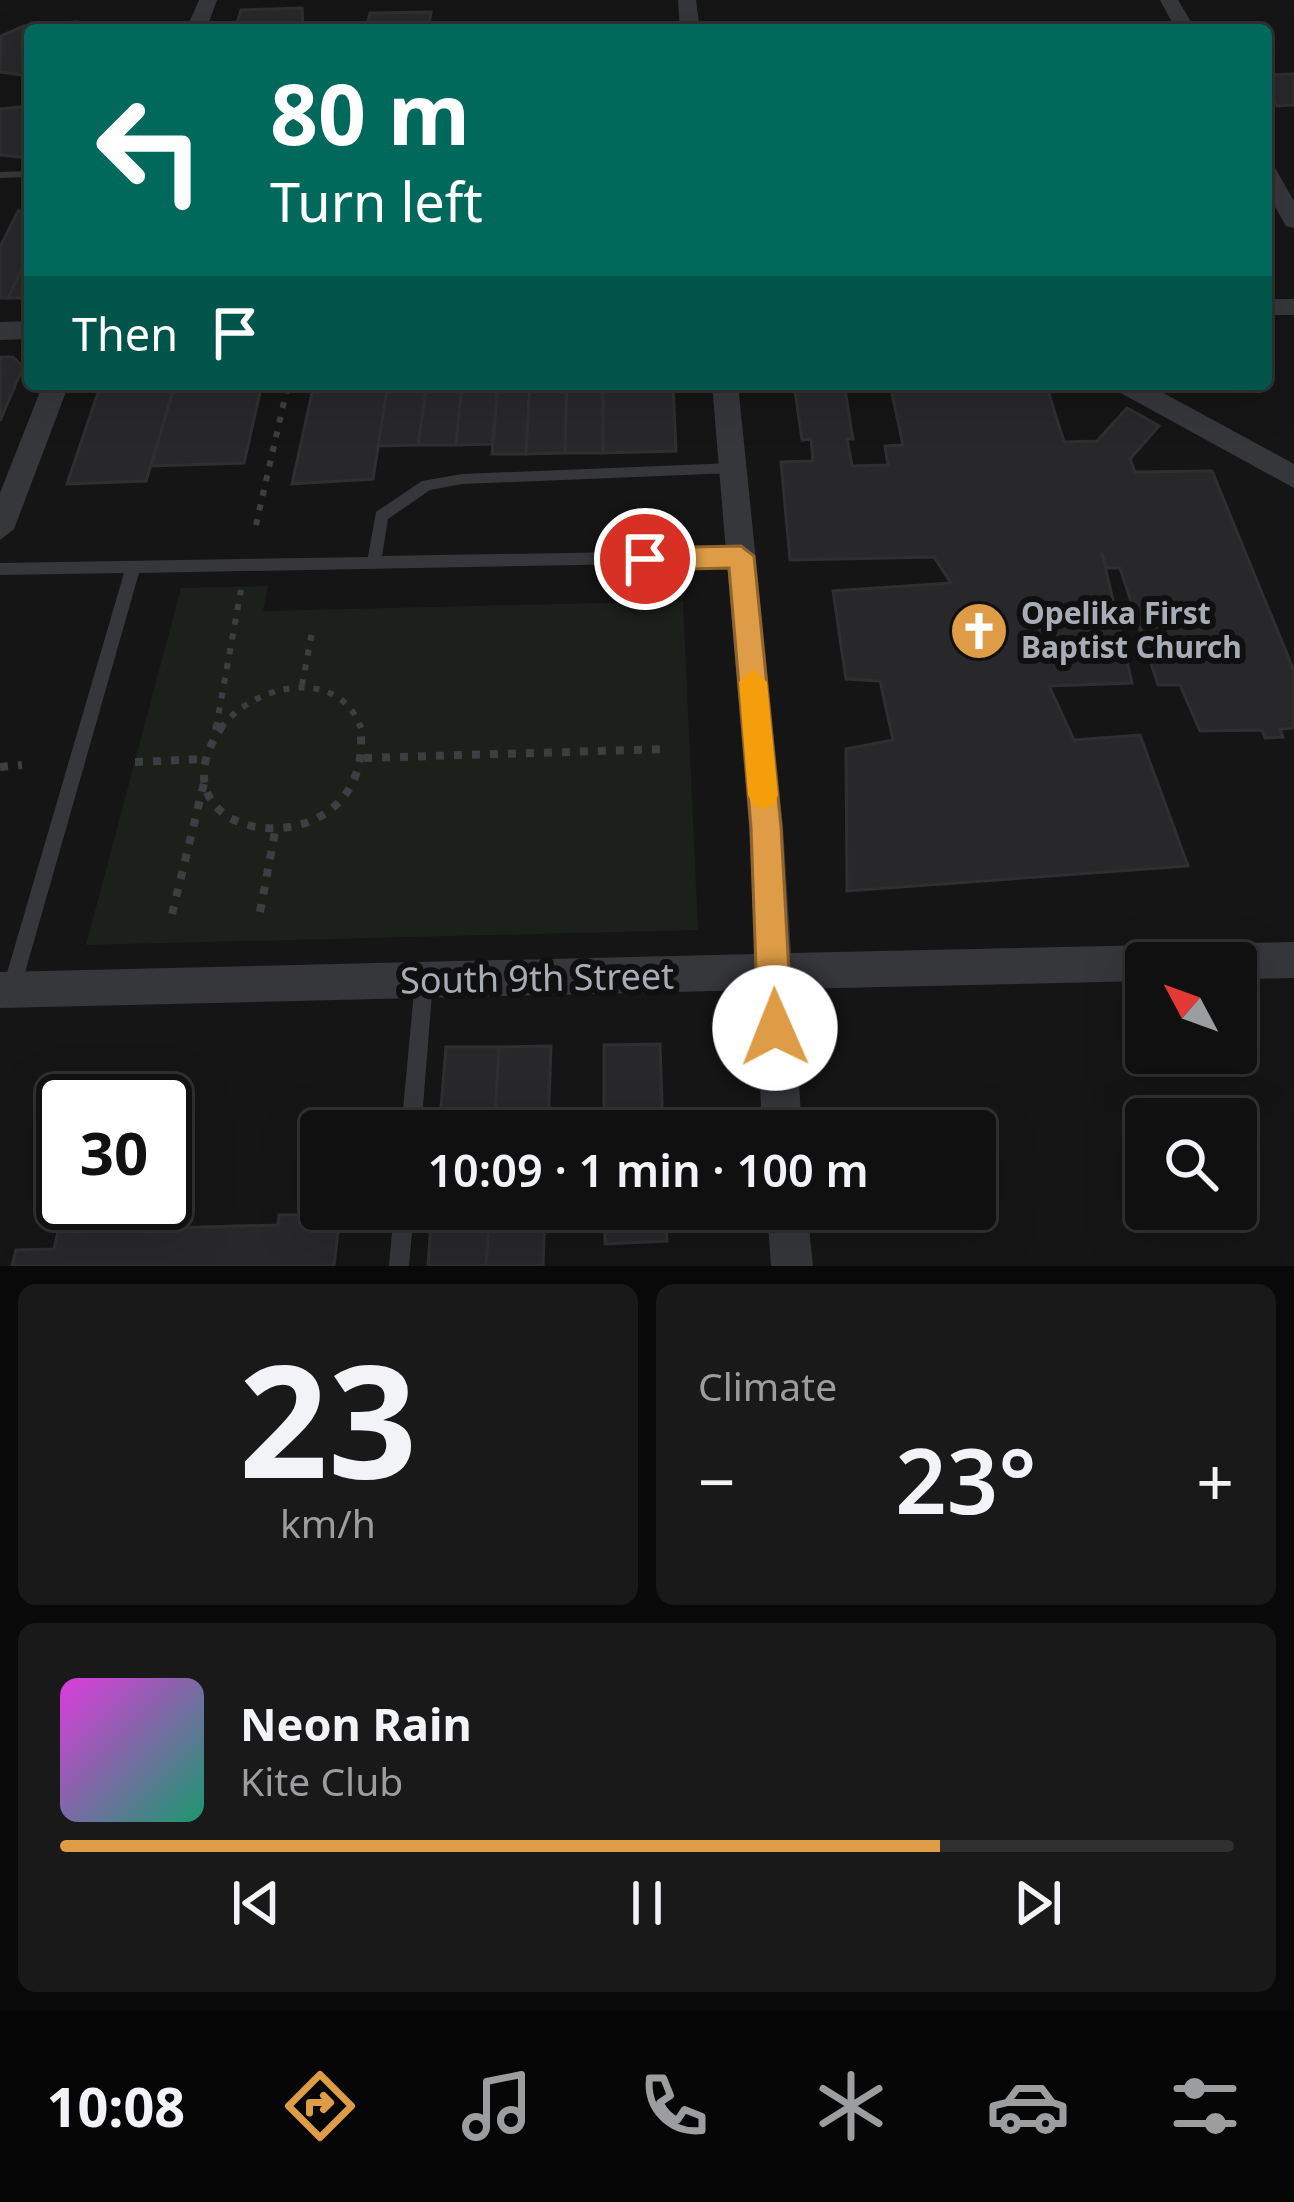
<!DOCTYPE html>
<meta charset="utf-8">
<style>
:root{--surface:#101010;--page:#191919;--text:#f1f3f6;--muted:#9c9d9f;--line:#303030;--accent:#dd9c45}
body{margin:0;font-family:"Noto Sans",sans-serif;background:var(--page);color:var(--text);height:100vh;display:flex;flex-direction:column;font-size:45px;white-space:nowrap}
*{box-sizing:border-box;margin:0}
p{font-size:39px;color:var(--muted)}
.icon{flex:none;width:66px;height:66px;fill:none;stroke:currentColor;stroke-width:2;stroke-linecap:round;stroke-linejoin:round}
.map{position:relative;height:1266px;overflow:hidden}
.side{display:flex;flex-direction:column;gap:18px;padding:18px;background:#090909;flex:1}
.side>*{flex:none}
.guide{position:absolute;left:24px;top:24px;width:1248px;height:366px;border-radius:12px;box-shadow:0 12px 48px #0002,0 0 0 3px var(--line);background:#00695c;color:#fff;overflow:hidden}
.needle{width:78px;rotate:311deg}
.tools{position:absolute;left:1125px;top:942px;display:grid;gap:24px}
.tools a{display:grid;place-items:center;width:132px;height:132px;border-radius:12px;background:var(--surface);box-shadow:0 12px 48px #0002,0 0 0 3px var(--line);font-size:60px}
.speed{position:absolute;left:36px;top:1074px;display:flex;gap:24px;font-size:60px;font-weight:700;text-align:center}
.speed>*{display:grid;place-content:center;width:156px;height:156px;border-radius:50%;background:var(--surface);box-shadow:0 12px 48px #0002,0 0 0 3px var(--line);line-height:1}
.speed .limit{border:6px solid #111;border-radius:18px;background:#fff;color:#111}
.pin{position:absolute;display:grid;place-items:center;width:102px;height:102px;color:#fff;margin:-51px;border:6px solid #fff;border-radius:50%;box-shadow:0 3px 12px #0007}
.me{position:absolute;width:132px;margin:-66px;rotate:359deg;stroke-linejoin:round;filter:drop-shadow(0 0 9px #0008)}
.turn{display:flex;align-items:center;gap:42px;height:252px;padding:0 48px;font-size:54px}
.turn .icon{width:156px;height:156px;stroke-width:2.5}
.turn b{display:block;font-size:84px;line-height:102px}
.then{display:flex;align-items:center;height:114px;padding:0 48px;background:#0003;gap:24px;font-size:45px}
.big{font-size:90px;font-weight:600;line-height:1.1}
.side .card{flex:1;display:flex;flex-direction:column;justify-content:center;gap:18px;min-width:0;padding:0 42px;border-radius:18px;background:var(--page)}
.side .dial{align-items:center;gap:0}
.dial b{font-size:156px;line-height:1}
.song{display:flex;align-items:center;gap:36px}
.cover{width:144px;height:144px;border-radius:18px;background:linear-gradient(135deg,hsl(300 70% 55%),hsl(160 70% 35%))}
.played{height:12px;border-radius:6px;background:linear-gradient(90deg,var(--accent) 75%,var(--line) 75%)}
.keys{display:flex;justify-content:space-around;direction:ltr}
.heat{display:flex;justify-content:space-between;align-items:center;font-size:66px;direction:ltr}
.side .tiles{flex:1;display:grid;gap:18px;grid-template-columns:1fr 1fr}
.card:last-child{grid-column:span 2}
.trip{position:absolute;left:300px;top:1110px;width:696px;height:120px;border-radius:12px;background:var(--surface);box-shadow:0 12px 48px #0002,0 0 0 3px var(--line);font-weight:600;line-height:120px;text-align:center}
.tabs{display:flex;height:192px;justify-content:space-around;align-items:center;background:#060606;color:var(--muted)}
.tabs .icon{width:84px;height:84px}
.tabs .active{color:var(--accent)}
.tabs b{font-size:54px;color:var(--text)}
.map>svg:first-child{display:block}
.green{fill:#1b201b}
.building{fill:#28282a;stroke:#2f2f32;stroke-width:3}
.lines{fill:none;stroke-linecap:round;stroke-linejoin:round}
.path-far1{stroke:#3c3e41;stroke-width:6;stroke-dasharray:6 9;stroke-linecap:butt}
.path{stroke:#3c3e41;stroke-width:8;stroke-dasharray:8 10;stroke-linecap:butt}
.lane{fill:#36373b;fill-rule:evenodd}
.street{fill:#36373b;fill-rule:evenodd}
.route{fill:#dd9c45;stroke:#90652d;stroke-width:3}
.slow{fill:#f59e0b}
.labels{text-anchor:middle;stroke-width:12;stroke-linejoin:round;paint-order:stroke}
.poi-label{font-size:30px;font-weight:bold;fill:#a8adb5;stroke:#101011;text-anchor:start}
.near-street-label{font-size:36px;fill:#a8adb5;stroke:#101011}
</style>
<div class="map">
<svg width="1294" height="1266" viewBox="0 0 1294 1266">
<rect width="100%" height="100%" fill="#151516"/>
<path class="green" d="M268 586 263 611 683 601 698 930 86 945 181 588Z"/>
<g class="building">
<path d="M302 8 303 30H235L241 10Z"/>
<path d="M431 12 428 30H366L370 13Z"/>
<path d="M76 22 72 30H30V76L0 72 1 36 24 26Z"/>
<path d="M1294 74V105L1277 106 1266 87V75Z"/>
<path d="M30 106V158L0 155V109Z"/>
<path d="M18 211H30V252L8 298H0V247Z"/>
<path d="M30 252V298H8Z"/>
<path d="M0 357H13L23 367 0 421Z"/>
<path d="M101 384H175L146 481 67 484Z"/>
<path d="M175 384H262L244 463 151 466Z"/>
<path d="M314 384H388L373 479 292 484Z"/>
<path d="M388 384H427L418 445 378 446Z"/>
<path d="M427 384H462L456 445H418Z"/>
<path d="M462 384H498L492 444 456 445Z"/>
<path d="M498 384H530L526 454H492Z"/>
<path d="M530 384H567L565 453 526 454Z"/>
<path d="M567 384H603V453H565Z"/>
<path d="M603 384H673L676 451 603 453Z"/>
<path d="M794 384H844L853 439H847L852 466 888 465 885 446 903 445 890 384H1046L1064 442 1097 441 1127 408 1159 426 1130 459 1135 472 1212 471 1294 671V728L1280 729 1283 737 1265 738 1262 730 1200 731 1180 685H1158L1120 568H1106L1102 553 1132 683 1049 686 1074 740 1140 735 1188 866 847 891 846 749 893 740 880 681 846 679 833 591 951 583 934 557 790 560 781 462 813 461 811 439 802 440Z"/>
<path d="M660 1044 663 1131H604V1045Z"/>
<path d="M551 1046 548 1131H494L499 1047Z"/>
<path d="M446 1047H499L494 1131H439Z"/>
<path d="M432 1209H490L486 1266H428Z"/>
<path d="M490 1209H545L543 1266H486Z"/>
<path d="M605 1209H666L667 1241 605 1244Z"/>
<path d="M340 1214 334 1266H12L16 1250 54 1249 58 1231 278 1225 279 1215Z"/>
</g>
<g class="lines">
<g class="path-far1">
<path d="M256 525 288 384"/>
<path d="M302 685 313 627"/>
<path d="M216 728 241 590"/>
<path d="M221 728C253 684 339 665 361 728"/>
</g>
<g class="path">
<path d="M223 725C135 849 380 876 360 725"/>
<path d="M216 730 217 725"/>
<path d="M364 758 668 749"/>
<path d="M135 762 205 759"/>
<path d="M0 767 22 765"/>
<path d="M260 912 275 832"/>
<path d="M172 914 204 783"/>
</g>
<g class="lane">
<path d="M30 171V177L0 178V172Z"/>
<path d="M733 463 740 468 733 473 462 484 430 490 388 519 382 556 741 550 746 552 748 556 746 560 741 562 139 573 20 990 17 996 11 999 5 996 2 990 124 573 0 575V563L368 557 376 512 422 481 462 474Z"/>
<path d="M424 972 430 975 433 981 421 1131H401L415 981 418 975Z"/>
<path d="M394 1209H414L409 1266H389Z"/>
</g>
<g class="street">
<path d="M199 0H217L206 30H186Z"/>
<path d="M678 0H696L700 30H680Z"/>
<path d="M1160 0H1178L1196 30H1176Z"/>
<path d="M1266 164 1274 166 1294 201V228L1286 226 1266 191Z"/>
<rect x="1266" y="299" width="28" height="16"/>
<path d="M30 321V339L0 340V322Z"/>
<path d="M43 384H69L14 529 0 540V493Z"/>
<path d="M712 384H738L783 827 791 953 1294 942V978L1236 979V963H1146V981L793 989 802 1131H762L756 990 0 1008V972L755 954 749 827Z"/>
<path d="M1113 384H1147L1294 464V488L1117 391Z"/>
<path d="M767 1209H807L813 1266H771Z"/>
</g>
</g>
<path class="route" d="M741 546 754 556 781 827 792 1028 787 1040 775 1045 763 1040 758 1028 751 827 729 568 645 570 632 559 645 548Z"/>
<path class="slow" d="M753 669 767 682 778 795 774 805 763 809 753 805 748 795 739 682Z"/>
<defs>
<g id="church-disc" transform="scale(3)"><circle r="9.5" fill="#dd9c45" stroke="#101011"/><path d="M-1.2-6h2.4v3.5h3.3v2.4h-3.3V6h-2.4V-.1h-3.3v-2.4h3.3Z" fill="#fff"/></g>
</defs>
<g fill-rule="evenodd">
<use href="#church-disc" x="979" y="631"/>
</g>
<g class="labels">
<g class="poi-label">
<text x="1021" y="624">Opelika First<tspan x="1021" dy="34">Baptist Church</tspan></text>
</g>
<g class="near-street-label">
<text transform="translate(537 978) rotate(-1)" y="13">South 9th Street</text>
</g>
</g>
</svg>
<div class="tools">
<a><svg class="needle" viewBox="-14 -14 28 28"><path d="M0-13l5 13h-10z" fill="#e53935"/><path d="M0 13l5-13h-10z" fill="#9c9d9f"/></svg></a>
<a><svg class="icon" aria-label="search" viewBox="0 0 24 24"><circle cx="10" cy="10" r="6"/><path d="M15 15l6 6"/></svg></a>
</div>
<div class="speed"><div class="limit">30</div></div>
<div class="pin" style="left:645px;top:559px;background:#d93025"><svg class="icon" aria-label="arrive" viewBox="0 0 24 24"><path d="M6 21V4h12l-3 4 3 4H6"/></svg></div>
<svg class="me" style="left:775px;top:1028px" viewBox="-20 -20 40 40"><circle r="19" fill="#fff"/><path d="M0-13L10 11 0 6-10 11z" fill="#dd9c45"/></svg>
<div class="trip">10:09 · 1 min · 100 m</div>
<div class="guide">
<div class="turn"><svg class="icon" aria-label="left" viewBox="0 0 24 24"><path d="M17 20v-9H6M10 6l-5 5 5 5"/></svg><div><b>80 m</b>Turn left</div></div>
<div class="then">Then<svg class="icon" aria-label="arrive" viewBox="0 0 24 24"><path d="M6 21V4h12l-3 4 3 4H6"/></svg></div>
</div>
</div>
<section class="side">
<div class="tiles">
<div class="card dial"><b>23</b><p>km/h</p></div>
<div class="card"><p>Climate</p>
<div class="heat"><a>−</a><b class="big">23°</b><a>+</a></div>
</div>
<div class="card">
<div class="song"><i class="cover"></i><div><b>Neon Rain</b><p>Kite Club</p></div></div>
<div class="played"></div>
<div class="keys"><svg class="icon" aria-label="previous" viewBox="0 0 24 24"><path d="M18 5L8 12l10 7zM5 5v14"/></svg><svg class="icon" aria-label="pause" viewBox="0 0 24 24"><path d="M8 5v14M16 5v14"/></svg><svg class="icon" aria-label="next" viewBox="0 0 24 24"><path d="M6 5l10 7-10 7zM19 5v14"/></svg></div>
</div>
</div>
</section>
<nav class="tabs">
<b>10:08</b>
<svg class="icon active" aria-label="directions" viewBox="0 0 24 24"><path d="M12 3l9 9-9 9-9-9zM9 14v-3h6M13 9l2 2-2 2"/></svg>
<svg class="icon" aria-label="music" viewBox="0 0 24 24"><path d="M9 18V5l10-2v13"/><circle cx="6" cy="18" r="3"/><circle cx="16" cy="16" r="3"/></svg>
<svg class="icon" aria-label="phone" viewBox="0 0 24 24"><path d="M5 4h4l2 5-3 2q2 4 5 5l2-3 5 2v4C11 20 4 13 5 4z"/></svg>
<svg class="icon" aria-label="climate" viewBox="0 0 24 24"><path d="M12 3v18M4 7l16 10M4 17L20 7"/></svg>
<svg class="icon" aria-label="car" viewBox="0 0 24 24"><path d="M5 17H2v-5l4-1 3-4h7l3 4 3 1v5h-3M9 17h6M6 11h13"/><circle cx="7" cy="17" r="2"/><circle cx="17" cy="17" r="2"/></svg>
<svg class="icon" aria-label="filters" viewBox="0 0 24 24"><path d="M4 7h16M4 17h16"/><circle cx="9" cy="7" r="2"/><circle cx="15" cy="17" r="2"/></svg>
</nav>
